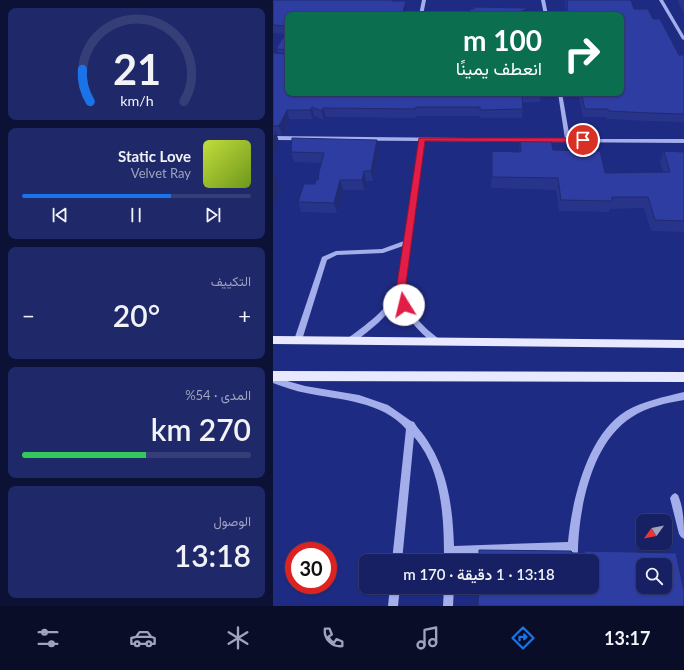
<!DOCTYPE html>
<html lang="ar">
<meta charset="utf-8">
<style>
:root{--surface:#162062;--page:#1f2868;--text:#f1f3f6;--muted:#9ea3be;--line:#353e77;--accent:#1a73e8}
body{margin:0;font-family:Lato,Vazirmatn,sans-serif;background:var(--page);color:var(--text);direction:rtl;height:100vh;display:flex;flex-direction:column;font-size:15px;white-space:nowrap}
*{box-sizing:border-box;margin:0}
p{font-size:13px;color:var(--muted)}
.icon{flex:none;width:22px;height:22px;fill:none;stroke:currentColor;stroke-width:2;stroke-linecap:round;stroke-linejoin:round}
.map{position:relative;flex:1;overflow:hidden;direction:ltr}
.sheet{display:flex;flex-direction:column;gap:8px;padding:8px;background:#0c1236;width:273px}
.sheet>*{flex:none}
.hud{position:absolute;left:12px;top:12px;width:339px;height:84px;border-radius:8px;box-shadow:0 1px 3px #0004,0 0 0 1px var(--line);direction:rtl;background:#0b6e4f;color:#fff;overflow:hidden}
.needle{width:26px;rotate:237deg}
.controls{position:absolute;left:363px;top:514px;display:grid;gap:8px}
.controls a{display:grid;place-items:center;width:36px;height:36px;border-radius:8px;background:var(--surface);box-shadow:0 1px 3px #0004,0 0 0 1px var(--line);font-size:20px}
.speed{position:absolute;left:12px;top:542px;display:flex;gap:8px;font-size:20px;font-weight:700;text-align:center}
.speed>*{display:grid;place-content:center;width:52px;height:52px;border-radius:50%;background:var(--surface);box-shadow:0 1px 3px #0004,0 0 0 1px var(--line);line-height:1}
.speed .limit{border:6px solid #d22;background:#fff;color:#111}
.pin{position:absolute;display:grid;place-items:center;width:34px;height:34px;color:#fff;margin:-17px;border:2px solid #fff;border-radius:50%;box-shadow:0 1px 4px #0007}
.me{position:absolute;width:44px;margin:-22px;rotate:351deg;stroke-linejoin:round;filter:drop-shadow(0 0 3px #0008)}
.turn{display:flex;align-items:center;gap:14px;height:84px;padding:0 16px;font-size:18px}
.turn .icon{width:52px;height:52px;stroke-width:2.5}
.turn b{display:block;font-size:28px;line-height:34px}
.big{font-size:30px;font-weight:600;line-height:1.1}
.sheet .card{flex:1;display:flex;flex-direction:column;justify-content:center;gap:6px;min-width:0;padding:0 14px;border-radius:8px;background:var(--page)}
.sheet .dial{align-items:center;gap:0}
.dial svg{height:104px;overflow:visible;fill:none;stroke:var(--line);stroke-width:7;stroke-linecap:round;text-anchor:middle}
.dial text{fill:var(--text);stroke:none}
.song{display:flex;align-items:center;gap:12px}
.cover{width:48px;height:48px;border-radius:6px;background:linear-gradient(135deg,hsl(70 70% 55%),hsl(80 70% 35%))}
.played{height:4px;border-radius:2px;background:linear-gradient(90deg,var(--accent) 65%,var(--line) 65%)}
.keys{display:flex;justify-content:space-around;direction:ltr}
.heat{display:flex;justify-content:space-between;align-items:center;font-size:22px;direction:ltr}
.charge{height:6px;border-radius:3px;background:linear-gradient(90deg,#34c759 54%,var(--line) 0)}
.trip{position:absolute;left:86px;top:554px;width:240px;height:40px;border-radius:8px;background:var(--surface);box-shadow:0 1px 3px #0004,0 0 0 1px var(--line);font-weight:600;line-height:40px;text-align:center;direction:rtl}
.tab-bar{display:flex;height:64px;justify-content:space-around;align-items:center;background:#090d27;color:var(--muted)}
.tab-bar .icon{width:28px;height:28px}
.tab-bar .active{color:var(--accent)}
.tab-bar b{font-size:18px;color:var(--text)}
main{display:flex;flex:1;min-height:0}
.map>svg:first-child{display:block}
.lines{fill:none;stroke-linecap:round;stroke-linejoin:round}
.minor{fill:#a4aeea;fill-rule:evenodd}
.major{fill:#e8e9fe;fill-rule:evenodd}
.wall{fill:#27348a}
.shaded-wall{fill:#202b71}
.building{fill:#2d3da1;stroke:#202b71;fill-rule:evenodd}
.route{fill:#e11d48;stroke:#92132f}
</style>
<main>
<div class="map">
<svg width="411" height="606" viewBox="0 0 411 606">
<rect width="100%" height="100%" fill="#1e2b83"/>
<g class="lines">
<g class="minor">
<path d="M149 0H153L150 15H146Z"/>
<path d="M268 0H272L275 15H271Z"/>
<path d="M386 0H390L411 36V40L409 39Z"/>
<path d="M285 93H289L297 139H411V143L151 141 130 291C138 315 146 323 166 339L167 341 166 343 163 344 160 343C144 330 133 318 126 298 114 317 98 330 81 342L78 343 75 342 74 340 75 338C89 328 119 306 124 289 128 276 128 260 130 246L110 253 64 255 54 260 29 340 28 342 25 343 22 342 21 340 49 257 63 251 109 249 131 241 146 141 0 140V136L292 139Z"/>
<path d="M0 377 32 386 86 395 115 405 138 421 141 422C144 428 148 431 152 437 156 443 161 451 164 458 177 485 180 517 181 546L295 542C299 500 314 435 353 411 370 401 391 397 411 392V400C393 403 374 407 359 417 317 443 304 515 305 561H295V552L181 556V561H171C171 520 170 470 141 437L129 561H119L133 429C109 401 67 400 33 393 22 391 11 387 0 383Z"/>
<path d="M402 493 405 495C411 509 411 524 411 539L408 537 406 534 397 498 399 495Z"/>
<path d="M117 587H127L125 606H115Z"/>
<path d="M171 587H181L180 606H170Z"/>
</g>
<g class="major">
<path d="M0 336 411 340V348L0 344Z"/>
<path d="M0 371 411 372V382L0 381Z"/>
</g>
</g>
<g class="wall">
<path d="M0 0 121 1 134 9 132 15H15V34L0 33Z"/>
<path d="M292 0H358L361 9 380 19 406 55H411V122L375 121 334 119 333 117H310L305 93H348V15H293Z"/>
<path d="M404 0H411V13Z"/>
<path d="M15 35V93H272V96H268L267 102H249L250 109 249 118H207V116H144L143 118 53 117 51 120 41 116 40 119H16L9 135H3L6 142 0 154V54L5 53 3 49Z"/>
<path d="M104 140 106 150 100 181H93L91 190H70L64 213 28 212 25 202 45 180 48 163 21 162 18 152Z"/>
<path d="M247 140 280 150 332 173 390 172 387 162 391 151 411 152V232L378 231 371 208 337 209 336 212 286 211 283 190 218 188 219 151 246 152Z"/>
</g>
<g class="shaded-wall">
<path d="M133 1 134 9 132 15H129Z"/>
<path d="M256 8 255 15H239Z"/>
<path d="M39 107 41 116 40 119 37 110Z"/>
<path d="M50 108 53 117 51 120 49 111Z"/>
<path d="M14 110 16 119 9 135 6 126Z"/>
<path d="M3 132 6 142 0 154V138Z"/>
<path d="M104 140 106 150 100 181 98 171Z"/>
<path d="M91 171 93 181 91 190 89 180Z"/>
<path d="M2 175 7 190 0 205V179Z"/>
<path d="M67 180 70 190 64 213 61 203Z"/>
</g>
<g class="building">
<path d="M0 0H119V1H133L129 15H15V26L0 25Z"/>
<path d="M294 0H358L361 9H375L380 19H387L406 55H411V114L377 113 335 111V109H312L308 93H348V15H295Z"/>
<path d="M201 7 256 8 239 15H197V9H201Z"/>
<path d="M15 35V93H268H249L250 109 207 110V107H143L142 109 50 108 49 111 39 107 37 110H14L6 126H0V54L1 53 14 54V50L3 49 11 36Z"/>
<path d="M0 132H3L0 138Z"/>
<path d="M19 138 104 140 98 171H91L89 180H67L61 203 25 202 31 184H42L43 180H45L46 172 51 153 18 152Z"/>
<path d="M247 140H278L280 150 327 151 332 173 397 172 391 151 411 152V221L382 220 375 197H339V201L288 200 285 178 219 177V151L248 152Z"/>
<path d="M206 550 298 551 300 553H311L312 551 403 553 411 591V606H205L206 587H319V561H206ZM370 565H392V587H370Z"/>
</g>
<path class="route" d="M146 138H310L313 140 310 142 152 141 132 291 136 305 131 308 127 305 123 291Z"/>
</svg>
<div class="controls">
<a><svg class="needle" viewBox="-14 -14 28 28"><path d="M0-13l5 13h-10z" fill="#e53935"/><path d="M0 13l5-13h-10z" fill="#9ea3be"/></svg></a>
<a><svg class="icon" aria-label="search" viewBox="0 0 24 24"><circle cx="10" cy="10" r="6"/><path d="M15 15l6 6"/></svg></a>
</div>
<div class="speed"><div class="limit">30</div></div>
<div class="pin" style="left:310px;top:140px;background:#d93025"><svg class="icon" aria-label="arrive" viewBox="0 0 24 24"><path d="M6 21V4h12l-3 4 3 4H6"/></svg></div>
<svg class="me" style="left:131px;top:305px" viewBox="-20 -20 40 40"><circle r="19" fill="#fff"/><path d="M0-13L10 11 0 6-10 11z" fill="#e11d48"/></svg>
<div class="trip">13:18 · 1 دقيقة · 170 m</div>
<div class="hud">
<div class="turn"><svg class="icon" aria-label="right" viewBox="0 0 24 24"><path d="M7 20v-9h11M14 6l5 5-5 5"/></svg><div><b>100 m</b>انعطف يمينًا</div></div>
</div>
</div>
<section class="sheet">
<div class="card dial"><svg viewBox="0 0 100 80">
<path d="M14 69A42 42 0 1 1 86 69"/>
<path d="M14 69A42 42 0 0 1 8 44" stroke="#1a73e8"/>
<text x="50" y="56" font-size="32" font-weight="700">21</text>
<text x="50" y="72" font-size="11">km/h</text>
</svg></div>
<div class="card">
<div class="song"><i class="cover"></i><div><b>Static Love</b><p>Velvet Ray</p></div></div>
<div class="played"></div>
<div class="keys"><svg class="icon" aria-label="previous" viewBox="0 0 24 24"><path d="M18 5L8 12l10 7zM5 5v14"/></svg><svg class="icon" aria-label="pause" viewBox="0 0 24 24"><path d="M8 5v14M16 5v14"/></svg><svg class="icon" aria-label="next" viewBox="0 0 24 24"><path d="M6 5l10 7-10 7zM19 5v14"/></svg></div>
</div>
<div class="card"><p>التكييف</p>
<div class="heat"><a>−</a><b class="big">20°</b><a>+</a></div>
</div>
<div class="card"><p>المدى · 54%</p><b class="big">270 km</b><div class="charge"></div></div>
<div class="card"><p>الوصول</p><b class="big">13:18</b></div>
</section>
</main>
<nav class="tab-bar">
<b>13:17</b>
<svg class="icon active" aria-label="directions" viewBox="0 0 24 24"><path d="M12 3l9 9-9 9-9-9zM9 14v-3h6M13 9l2 2-2 2"/></svg>
<svg class="icon" aria-label="music" viewBox="0 0 24 24"><path d="M9 18V5l10-2v13"/><circle cx="6" cy="18" r="3"/><circle cx="16" cy="16" r="3"/></svg>
<svg class="icon" aria-label="phone" viewBox="0 0 24 24"><path d="M5 4h4l2 5-3 2q2 4 5 5l2-3 5 2v4C11 20 4 13 5 4z"/></svg>
<svg class="icon" aria-label="climate" viewBox="0 0 24 24"><path d="M12 3v18M4 7l16 10M4 17L20 7"/></svg>
<svg class="icon" aria-label="car" viewBox="0 0 24 24"><path d="M5 17H2v-5l4-1 3-4h7l3 4 3 1v5h-3M9 17h6M6 11h13"/><circle cx="7" cy="17" r="2"/><circle cx="17" cy="17" r="2"/></svg>
<svg class="icon" aria-label="filters" viewBox="0 0 24 24"><path d="M4 7h16M4 17h16"/><circle cx="9" cy="7" r="2"/><circle cx="15" cy="17" r="2"/></svg>
</nav>
